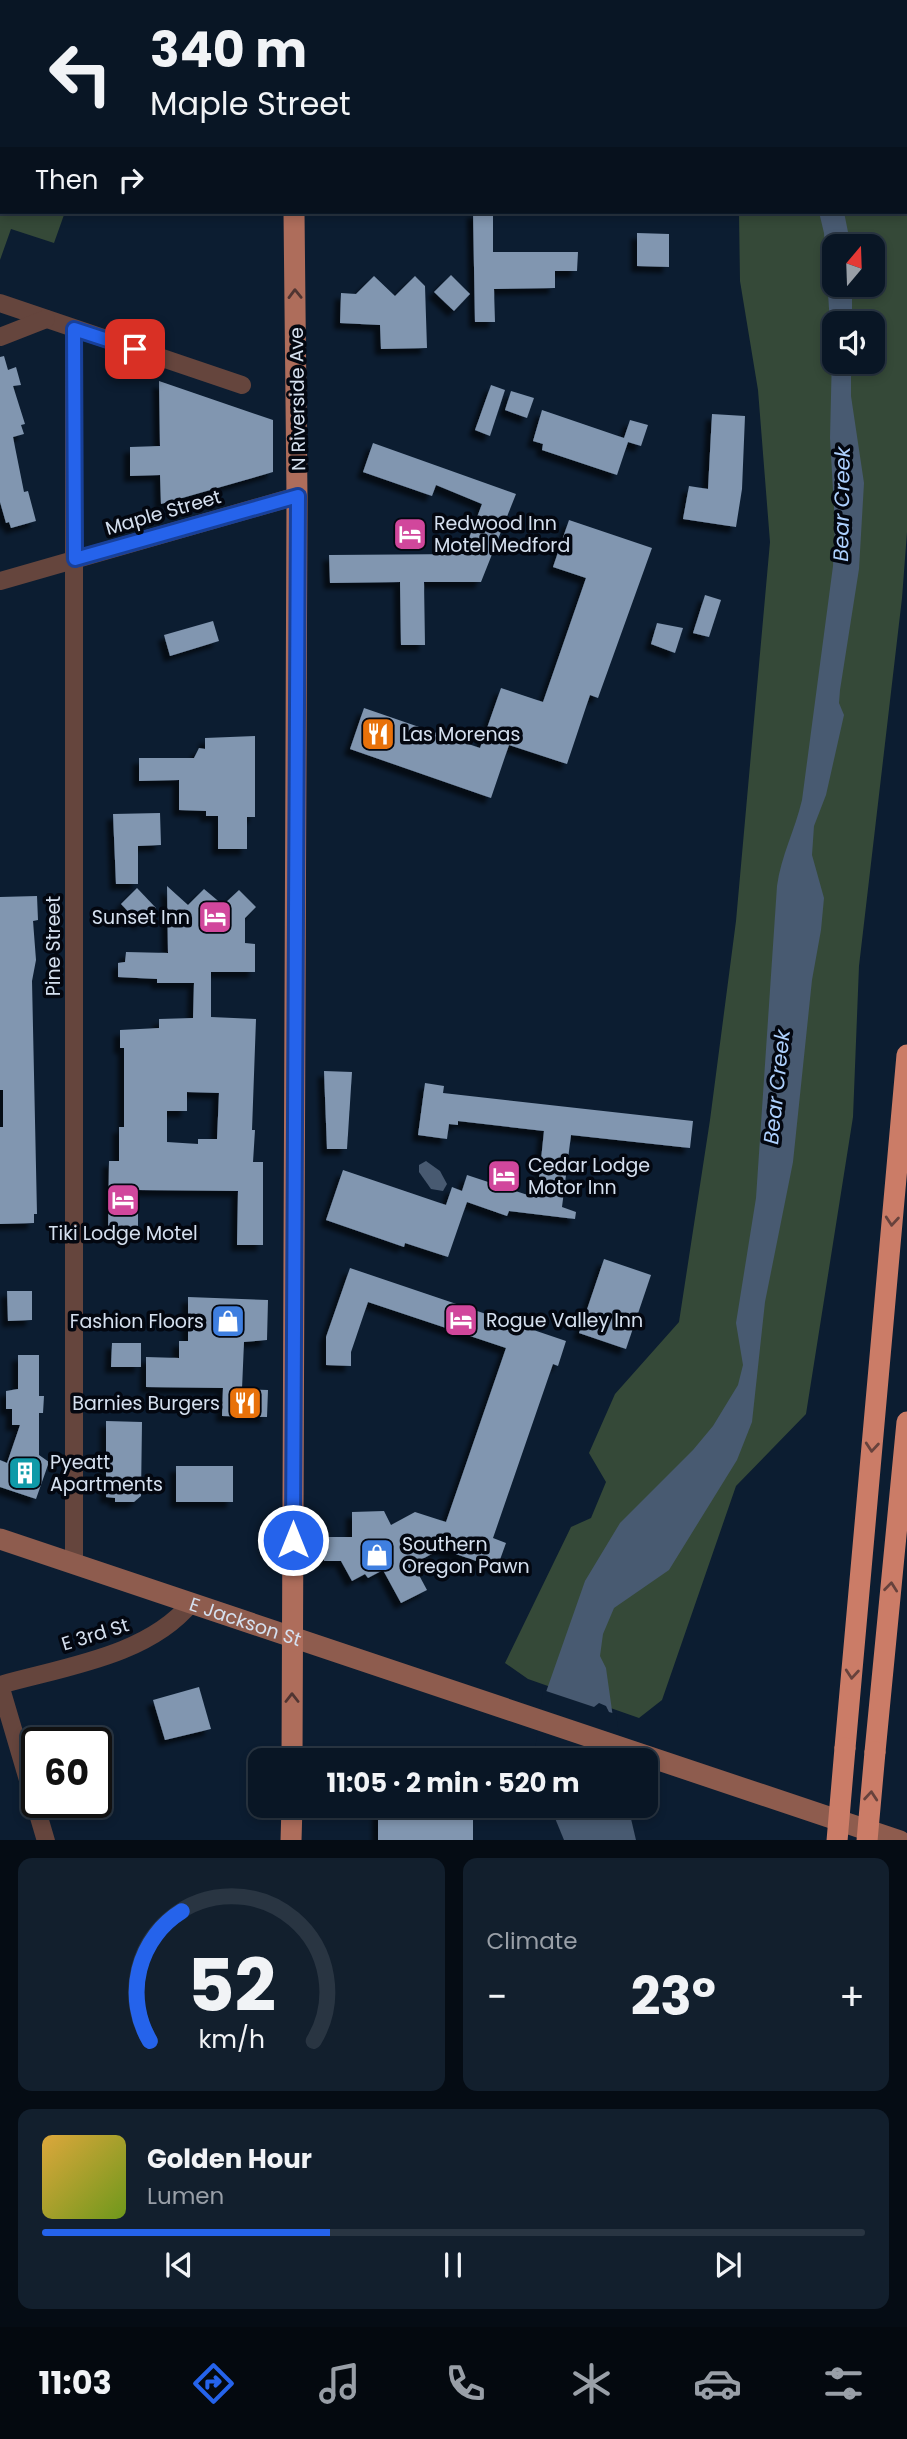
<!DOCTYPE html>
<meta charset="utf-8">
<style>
:root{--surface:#091625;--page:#121f2d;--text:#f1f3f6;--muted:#999fa7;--line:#293542;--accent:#2563eb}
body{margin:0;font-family:Poppins,sans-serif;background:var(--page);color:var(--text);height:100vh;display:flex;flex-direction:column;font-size:26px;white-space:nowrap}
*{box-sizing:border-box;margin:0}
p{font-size:23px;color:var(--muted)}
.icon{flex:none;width:38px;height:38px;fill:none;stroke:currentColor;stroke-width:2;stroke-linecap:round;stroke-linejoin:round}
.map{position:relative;height:1840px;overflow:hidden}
.sheet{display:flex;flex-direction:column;gap:18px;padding:18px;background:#050c14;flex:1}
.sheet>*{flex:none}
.top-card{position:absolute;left:0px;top:0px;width:908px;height:214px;box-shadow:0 4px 10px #0003,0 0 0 2px var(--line);background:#091625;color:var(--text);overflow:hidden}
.needle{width:46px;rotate:19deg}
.buttons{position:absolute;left:822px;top:234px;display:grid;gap:14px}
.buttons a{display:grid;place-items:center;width:63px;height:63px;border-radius:14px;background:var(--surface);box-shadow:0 4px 10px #0003,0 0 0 2px var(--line);font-size:35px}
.speed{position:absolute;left:21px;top:1727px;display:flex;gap:14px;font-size:35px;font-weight:700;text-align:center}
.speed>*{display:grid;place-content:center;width:91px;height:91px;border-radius:50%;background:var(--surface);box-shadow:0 4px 10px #0003,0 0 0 2px var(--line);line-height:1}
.speed .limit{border:4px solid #111;border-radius:10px;background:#fff;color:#111}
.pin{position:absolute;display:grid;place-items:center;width:60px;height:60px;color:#fff;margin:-30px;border-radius:14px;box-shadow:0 4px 10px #0006}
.me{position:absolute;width:77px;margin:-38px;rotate:0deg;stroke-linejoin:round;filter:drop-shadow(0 0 5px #0008)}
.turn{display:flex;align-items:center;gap:24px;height:147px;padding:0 35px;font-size:32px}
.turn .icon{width:91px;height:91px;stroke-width:2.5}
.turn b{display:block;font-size:49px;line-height:60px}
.then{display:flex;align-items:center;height:66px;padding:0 35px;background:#0003;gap:14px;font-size:26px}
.big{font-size:52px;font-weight:700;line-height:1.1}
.sheet .widget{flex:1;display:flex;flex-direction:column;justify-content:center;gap:10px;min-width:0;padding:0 24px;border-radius:14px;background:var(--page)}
.sheet .dial{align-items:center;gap:0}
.dial svg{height:182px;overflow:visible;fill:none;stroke:var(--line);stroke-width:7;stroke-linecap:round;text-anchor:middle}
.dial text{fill:var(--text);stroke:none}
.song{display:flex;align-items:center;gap:21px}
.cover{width:84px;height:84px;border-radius:10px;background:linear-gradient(135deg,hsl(40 70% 55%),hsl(80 70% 35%))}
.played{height:7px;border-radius:4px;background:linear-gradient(90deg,var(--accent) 35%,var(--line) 35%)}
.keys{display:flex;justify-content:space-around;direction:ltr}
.heat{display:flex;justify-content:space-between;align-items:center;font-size:38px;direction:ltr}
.sheet .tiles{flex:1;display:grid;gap:18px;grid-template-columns:1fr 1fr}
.widget:last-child{grid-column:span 2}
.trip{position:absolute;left:248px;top:1748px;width:410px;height:70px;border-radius:14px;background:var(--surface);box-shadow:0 4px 10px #0003,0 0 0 2px var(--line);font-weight:700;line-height:70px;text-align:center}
.menu{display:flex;height:112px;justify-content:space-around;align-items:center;background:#04090f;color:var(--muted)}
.menu .icon{width:49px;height:49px}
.menu .active{color:var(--accent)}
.menu b{font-size:32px;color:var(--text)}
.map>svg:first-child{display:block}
.green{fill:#354938;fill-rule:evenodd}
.water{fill:#485a71}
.pier{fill:#0c1d31}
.building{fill:#8196b0;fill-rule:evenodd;filter:url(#shadow)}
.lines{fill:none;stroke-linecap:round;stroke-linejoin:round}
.street{stroke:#65453d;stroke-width:18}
.secondary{stroke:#8e5c4e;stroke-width:21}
.primary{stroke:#ae6d5b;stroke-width:21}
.highway{stroke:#cb7c67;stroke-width:21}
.highway-bridge{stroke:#cb7c67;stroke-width:21}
.oneway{stroke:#503532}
.oneway2{stroke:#67423c}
.route-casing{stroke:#184099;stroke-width:18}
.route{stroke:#2563eb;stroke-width:12}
.labels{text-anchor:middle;stroke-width:7;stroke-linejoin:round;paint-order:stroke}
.street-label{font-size:19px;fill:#d5e0ef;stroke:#030710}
.poi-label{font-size:19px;fill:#d5e0ef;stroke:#030710;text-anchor:start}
.water-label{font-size:21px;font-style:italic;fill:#add0fd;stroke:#030710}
</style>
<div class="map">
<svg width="907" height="1841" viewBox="0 0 907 1841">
<defs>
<filter id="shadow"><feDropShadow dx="-6" dy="6" stdDeviation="2" flood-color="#0009"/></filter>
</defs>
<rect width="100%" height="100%" fill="#0c1d31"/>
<g class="green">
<path d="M701 0H907V532L902 598 859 966 853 1117 806 1414 736 1486 662 1700 639 1718 528 1679 505 1663 571 1527 591 1518 606 1482 589 1453 615 1394 679 1322 710 1120 736 921 770 542 758 390 740 281 739 212H906V2ZM835 247H873V285H835ZM835 324H873V362H835Z"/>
<path d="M0 168 2 212H65L54 243 11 229 0 260Z"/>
</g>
<g class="water">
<path d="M819 212H844L851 247H835V285H852V324H835V362H851V396L864 483 859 569 840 690 839 703 844 715 826 795 814 826 812 855 824 898 821 930 812 980 793 1162 765 1302 752 1422 737 1460 669 1570 614 1608 603 1634 600 1656 606 1668 619 1760H538L546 1692 585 1581 620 1523 693 1450 713 1426 738 1385 743 1365 736 1323 756 1198 777 886C781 856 795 830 802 800L833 566 835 525 830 438 832 354 824 233Z"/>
<path d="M426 1161 440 1171 447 1184 443 1191 431 1189 419 1172V1165Z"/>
<path d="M550 1806H628L636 1840H564Z"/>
</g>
<path class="pier" d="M543 1690 594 1707 599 1703 606 1706 609 1712 616 1714 623 1760H565L535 1750Z"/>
<g class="building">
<path d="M473 212H493V252H578L577 271H555V288L494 289 495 322H475Z"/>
<path d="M637 233 669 234V267L637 266Z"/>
<path d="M451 275 470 294 454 311 434 292Z"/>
<path d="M374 276 395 296 415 276 425 286 427 348 381 349 380 325 340 323 341 293 356 294Z"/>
<path d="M4 356 8 370 16 367 21 385 13 386 25 424 21 425 24 434 13 437 24 492 28 491 36 521 11 528 9 522 6 523 0 502V357Z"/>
<path d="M159 381 273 420V472L161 504 160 475 130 476V447L160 446Z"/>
<path d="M491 385 505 390 490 436 475 430Z"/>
<path d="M511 391 534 398 527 418 505 410Z"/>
<path d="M542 410 624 438 630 420 648 425 641 446 628 442 617 475 542 450 543 444 533 441Z"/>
<path d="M712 414 745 416 742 489 736 527 683 519 689 486 708 489Z"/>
<path d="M373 443 516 494 481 582H424L425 645H401L400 582 330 583 329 555 463 554 482 504 436 485 432 496 363 472Z"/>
<path d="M569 520 652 548 598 698 590 695 567 764 509 745 491 798 350 749 364 708 480 748 501 688 543 702 586 578 553 567Z"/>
<path d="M705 595 721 600 709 637 693 633Z"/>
<path d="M213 621 219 641 170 656 164 635Z"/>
<path d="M657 623 683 628 675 653 651 644Z"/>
<path d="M255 736V817H247V849H218V816H206V811L179 810V780L139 781V758H194L199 748 205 749V738Z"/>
<path d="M160 813 161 845 138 846V884H116L113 814Z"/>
<path d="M167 886 188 905 204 889 223 905 239 890 256 907 245 918V943L255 944V972H211V1017L256 1019 252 1130H255L253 1162H263V1245H237L238 1191 138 1190V1235H108L109 1161H119V1127H124V1048H120V1030L159 1028V1019L193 1018 194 983H157V979L118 977V963L125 962 126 952 168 953ZM187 1092 219 1093 217 1139H198V1144L167 1142V1111H187Z"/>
<path d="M137 888 156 908 140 924 121 904Z"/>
<path d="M37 896 38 920 33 921 36 960 32 981 37 1214H34V1223L0 1224V1127H3V1090H0V897Z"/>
<path d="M324 1071 352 1072 347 1149H327Z"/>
<path d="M425 1083 444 1086 443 1093 693 1121 690 1148 571 1135 562 1207 576 1212 575 1219 509 1211 507 1216 467 1202 448 1257 405 1243 404 1247 326 1220 343 1170 446 1205 452 1187 462 1191 467 1175 537 1198 544 1131 458 1121V1125L449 1124 447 1139 418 1135Z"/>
<path d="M604 1259 651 1275 626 1349 579 1333Z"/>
<path d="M350 1268 566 1341 558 1366 553 1364 493 1538 506 1543 497 1568 441 1549 413 1564 427 1590 401 1603 383 1570 368 1578 365 1574 352 1581 341 1561H324V1537H352V1512L384 1511 391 1525 415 1512 446 1522 506 1348 368 1302 351 1352V1366L326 1365V1337Z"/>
<path d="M7 1291H32V1320L8 1321Z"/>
<path d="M188 1297 268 1300 267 1340 244 1342 242 1389 268 1390 267 1417 222 1416 223 1388 146 1387V1357L179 1358V1341H188Z"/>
<path d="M112 1343H141V1367H111Z"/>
<path d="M18 1355H39V1396H44L43 1413H39V1455L49 1462 36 1499 0 1487V1460L7 1463 20 1425H12V1409H6V1391L18 1389Z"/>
<path d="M106 1421 142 1422 141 1496 134 1502H115V1498L106 1497Z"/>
<rect x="176" y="1466" width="57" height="36"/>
<path d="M199 1687 211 1729 165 1740 153 1700Z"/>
<rect x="378" y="1806" width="95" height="34"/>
</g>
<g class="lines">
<g class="street">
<path d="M0 303 242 385"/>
<path d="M0 337 46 319"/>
<path d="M0 581 297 496"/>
<path d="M74 1564V329"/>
<path d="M46 1841 0 1685C63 1667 148 1656 191 1603"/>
</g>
<g class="secondary">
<path d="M0 4 2 5"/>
<path id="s1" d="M0 1539 900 1841"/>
</g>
<g class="primary">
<path d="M291 0V2"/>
<path d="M292 1760 297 496 294 212"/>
<path d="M291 1841 292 1806"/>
</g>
<g class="highway">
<path d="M845 1748 907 1055"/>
<path d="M875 1752 907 1422"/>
</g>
<g class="highway-bridge">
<path d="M837 1841 845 1748"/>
<path d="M867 1841 875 1752"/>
</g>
</g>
<defs><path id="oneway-chevron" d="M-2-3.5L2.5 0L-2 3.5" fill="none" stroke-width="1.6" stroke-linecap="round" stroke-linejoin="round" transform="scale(1.75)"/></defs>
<g class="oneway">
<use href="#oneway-chevron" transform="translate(295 294) rotate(-91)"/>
<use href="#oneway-chevron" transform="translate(292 1698) rotate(-90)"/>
</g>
<g class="oneway2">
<use href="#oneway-chevron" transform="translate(892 1221) rotate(95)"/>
<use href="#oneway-chevron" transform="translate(872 1447) rotate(95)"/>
<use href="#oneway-chevron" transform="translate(891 1587) rotate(-84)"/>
<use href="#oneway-chevron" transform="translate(852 1674) rotate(95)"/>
<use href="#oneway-chevron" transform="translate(871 1796) rotate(-85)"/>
</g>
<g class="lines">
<g class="route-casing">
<path id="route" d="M135 349 74 329 75 559 298 496 293 1540"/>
</g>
<use href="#route" class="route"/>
</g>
<defs>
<g id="hotel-square" transform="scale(1.75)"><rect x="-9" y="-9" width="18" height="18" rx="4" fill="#d1479c" stroke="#030710"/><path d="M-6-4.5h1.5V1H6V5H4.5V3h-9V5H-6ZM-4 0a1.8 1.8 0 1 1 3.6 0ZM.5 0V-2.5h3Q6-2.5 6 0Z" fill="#fff"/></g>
<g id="restaurant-square" transform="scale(1.75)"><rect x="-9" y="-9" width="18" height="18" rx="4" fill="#e8710a" stroke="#030710"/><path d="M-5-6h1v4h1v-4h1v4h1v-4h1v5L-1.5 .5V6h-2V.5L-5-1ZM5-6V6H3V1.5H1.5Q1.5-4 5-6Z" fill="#fff"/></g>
<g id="shop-square" transform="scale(1.75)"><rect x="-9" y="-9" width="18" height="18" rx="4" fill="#3f7fe0" stroke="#030710"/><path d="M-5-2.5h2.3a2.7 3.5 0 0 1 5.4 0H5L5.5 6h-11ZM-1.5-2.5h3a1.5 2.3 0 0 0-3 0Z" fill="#fff"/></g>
<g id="building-square" transform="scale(1.75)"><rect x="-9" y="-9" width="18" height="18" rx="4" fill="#0f9aa8" stroke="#030710"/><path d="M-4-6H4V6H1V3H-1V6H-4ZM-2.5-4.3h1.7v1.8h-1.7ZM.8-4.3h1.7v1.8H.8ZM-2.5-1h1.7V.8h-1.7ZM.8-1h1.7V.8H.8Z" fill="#fff"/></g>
</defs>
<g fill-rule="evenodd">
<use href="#hotel-square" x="410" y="534"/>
<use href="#restaurant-square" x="378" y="734"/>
<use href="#hotel-square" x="215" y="917"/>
<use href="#hotel-square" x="504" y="1176"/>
<use href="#hotel-square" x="123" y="1200"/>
<use href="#hotel-square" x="461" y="1320"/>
<use href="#shop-square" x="228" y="1321"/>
<use href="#restaurant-square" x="245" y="1403"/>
<use href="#building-square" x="25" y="1473"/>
<use href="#shop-square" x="377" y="1555"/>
</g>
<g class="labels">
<g class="street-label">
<text transform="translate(297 399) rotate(-91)" y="7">N Riverside Ave</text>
<text transform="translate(163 512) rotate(-16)" y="7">Maple Street</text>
<text transform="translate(53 946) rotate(-90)" y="7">Pine Street</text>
<text dy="7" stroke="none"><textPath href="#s1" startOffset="259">E Jackson St</textPath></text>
<text transform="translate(95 1634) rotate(-17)" y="7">E 3rd St</text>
</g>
<g class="poi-label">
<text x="434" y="530">Redwood Inn<tspan x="434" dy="22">Motel Medford</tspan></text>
<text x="402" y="741">Las Morenas</text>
<text x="190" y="924" text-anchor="end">Sunset Inn</text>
<text x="528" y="1172">Cedar Lodge<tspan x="528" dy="22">Motor Inn</tspan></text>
<text x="123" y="1240" text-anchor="middle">Tiki Lodge Motel</text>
<text x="486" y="1327">Rogue Valley Inn</text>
<text x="204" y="1328" text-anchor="end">Fashion Floors</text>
<text x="220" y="1410" text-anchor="end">Barnies Burgers</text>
<text x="50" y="1469">Pyeatt<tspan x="50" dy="22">Apartments</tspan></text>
<text x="402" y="1551">Southern<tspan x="402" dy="22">Oregon Pawn</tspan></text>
</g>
<g class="water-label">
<text transform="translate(842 504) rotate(-89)" y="7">Bear Creek</text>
<text transform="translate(777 1087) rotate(-84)" y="7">Bear Creek</text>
</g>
</g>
</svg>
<div class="buttons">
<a><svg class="needle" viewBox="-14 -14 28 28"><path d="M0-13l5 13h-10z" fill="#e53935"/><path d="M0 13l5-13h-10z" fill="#999fa7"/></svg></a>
<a><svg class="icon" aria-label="sound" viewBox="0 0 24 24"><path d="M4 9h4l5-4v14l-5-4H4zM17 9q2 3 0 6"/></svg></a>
</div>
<div class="speed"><div class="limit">60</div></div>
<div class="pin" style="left:135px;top:349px;background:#d93025"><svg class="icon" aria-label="arrive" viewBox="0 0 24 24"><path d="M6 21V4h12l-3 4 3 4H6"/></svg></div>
<svg class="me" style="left:293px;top:1540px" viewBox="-20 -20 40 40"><circle r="17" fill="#2563eb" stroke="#fff" stroke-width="3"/><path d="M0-11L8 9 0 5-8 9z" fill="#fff"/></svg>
<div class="trip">11:05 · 2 min · 520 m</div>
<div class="top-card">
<div class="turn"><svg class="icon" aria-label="left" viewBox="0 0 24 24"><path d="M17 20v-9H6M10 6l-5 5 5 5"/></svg><div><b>340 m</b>Maple Street</div></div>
<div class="then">Then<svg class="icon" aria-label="right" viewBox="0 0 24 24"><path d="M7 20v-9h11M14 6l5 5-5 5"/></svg></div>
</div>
</div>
<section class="sheet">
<div class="tiles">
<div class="widget dial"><svg viewBox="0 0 100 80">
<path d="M14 69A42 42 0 1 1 86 69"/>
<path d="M14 69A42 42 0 0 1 28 12" stroke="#2563eb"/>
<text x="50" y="56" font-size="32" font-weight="700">52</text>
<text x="50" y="72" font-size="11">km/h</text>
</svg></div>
<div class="widget"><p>Climate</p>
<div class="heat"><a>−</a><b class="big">23°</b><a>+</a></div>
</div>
<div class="widget">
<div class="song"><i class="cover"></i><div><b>Golden Hour</b><p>Lumen</p></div></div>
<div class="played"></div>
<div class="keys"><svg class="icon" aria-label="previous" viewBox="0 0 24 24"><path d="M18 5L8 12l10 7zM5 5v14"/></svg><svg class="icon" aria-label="pause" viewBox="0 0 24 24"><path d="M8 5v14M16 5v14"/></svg><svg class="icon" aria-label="next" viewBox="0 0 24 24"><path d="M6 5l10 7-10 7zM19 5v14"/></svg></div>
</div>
</div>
</section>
<nav class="menu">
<b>11:03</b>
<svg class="icon active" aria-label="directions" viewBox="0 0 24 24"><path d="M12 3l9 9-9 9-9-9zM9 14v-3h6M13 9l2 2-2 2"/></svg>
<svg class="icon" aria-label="music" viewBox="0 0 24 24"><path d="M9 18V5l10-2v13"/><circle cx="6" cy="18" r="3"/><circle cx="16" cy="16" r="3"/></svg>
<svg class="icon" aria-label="phone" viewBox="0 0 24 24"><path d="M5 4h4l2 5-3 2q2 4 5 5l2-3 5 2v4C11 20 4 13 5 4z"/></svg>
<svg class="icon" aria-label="climate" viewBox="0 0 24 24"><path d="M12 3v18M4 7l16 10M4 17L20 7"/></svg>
<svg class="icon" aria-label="car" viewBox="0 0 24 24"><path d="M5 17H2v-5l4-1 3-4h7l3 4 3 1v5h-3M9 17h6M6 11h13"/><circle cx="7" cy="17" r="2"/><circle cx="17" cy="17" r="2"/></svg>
<svg class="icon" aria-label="filters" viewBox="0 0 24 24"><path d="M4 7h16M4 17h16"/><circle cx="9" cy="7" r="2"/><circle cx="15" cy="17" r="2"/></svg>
</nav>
